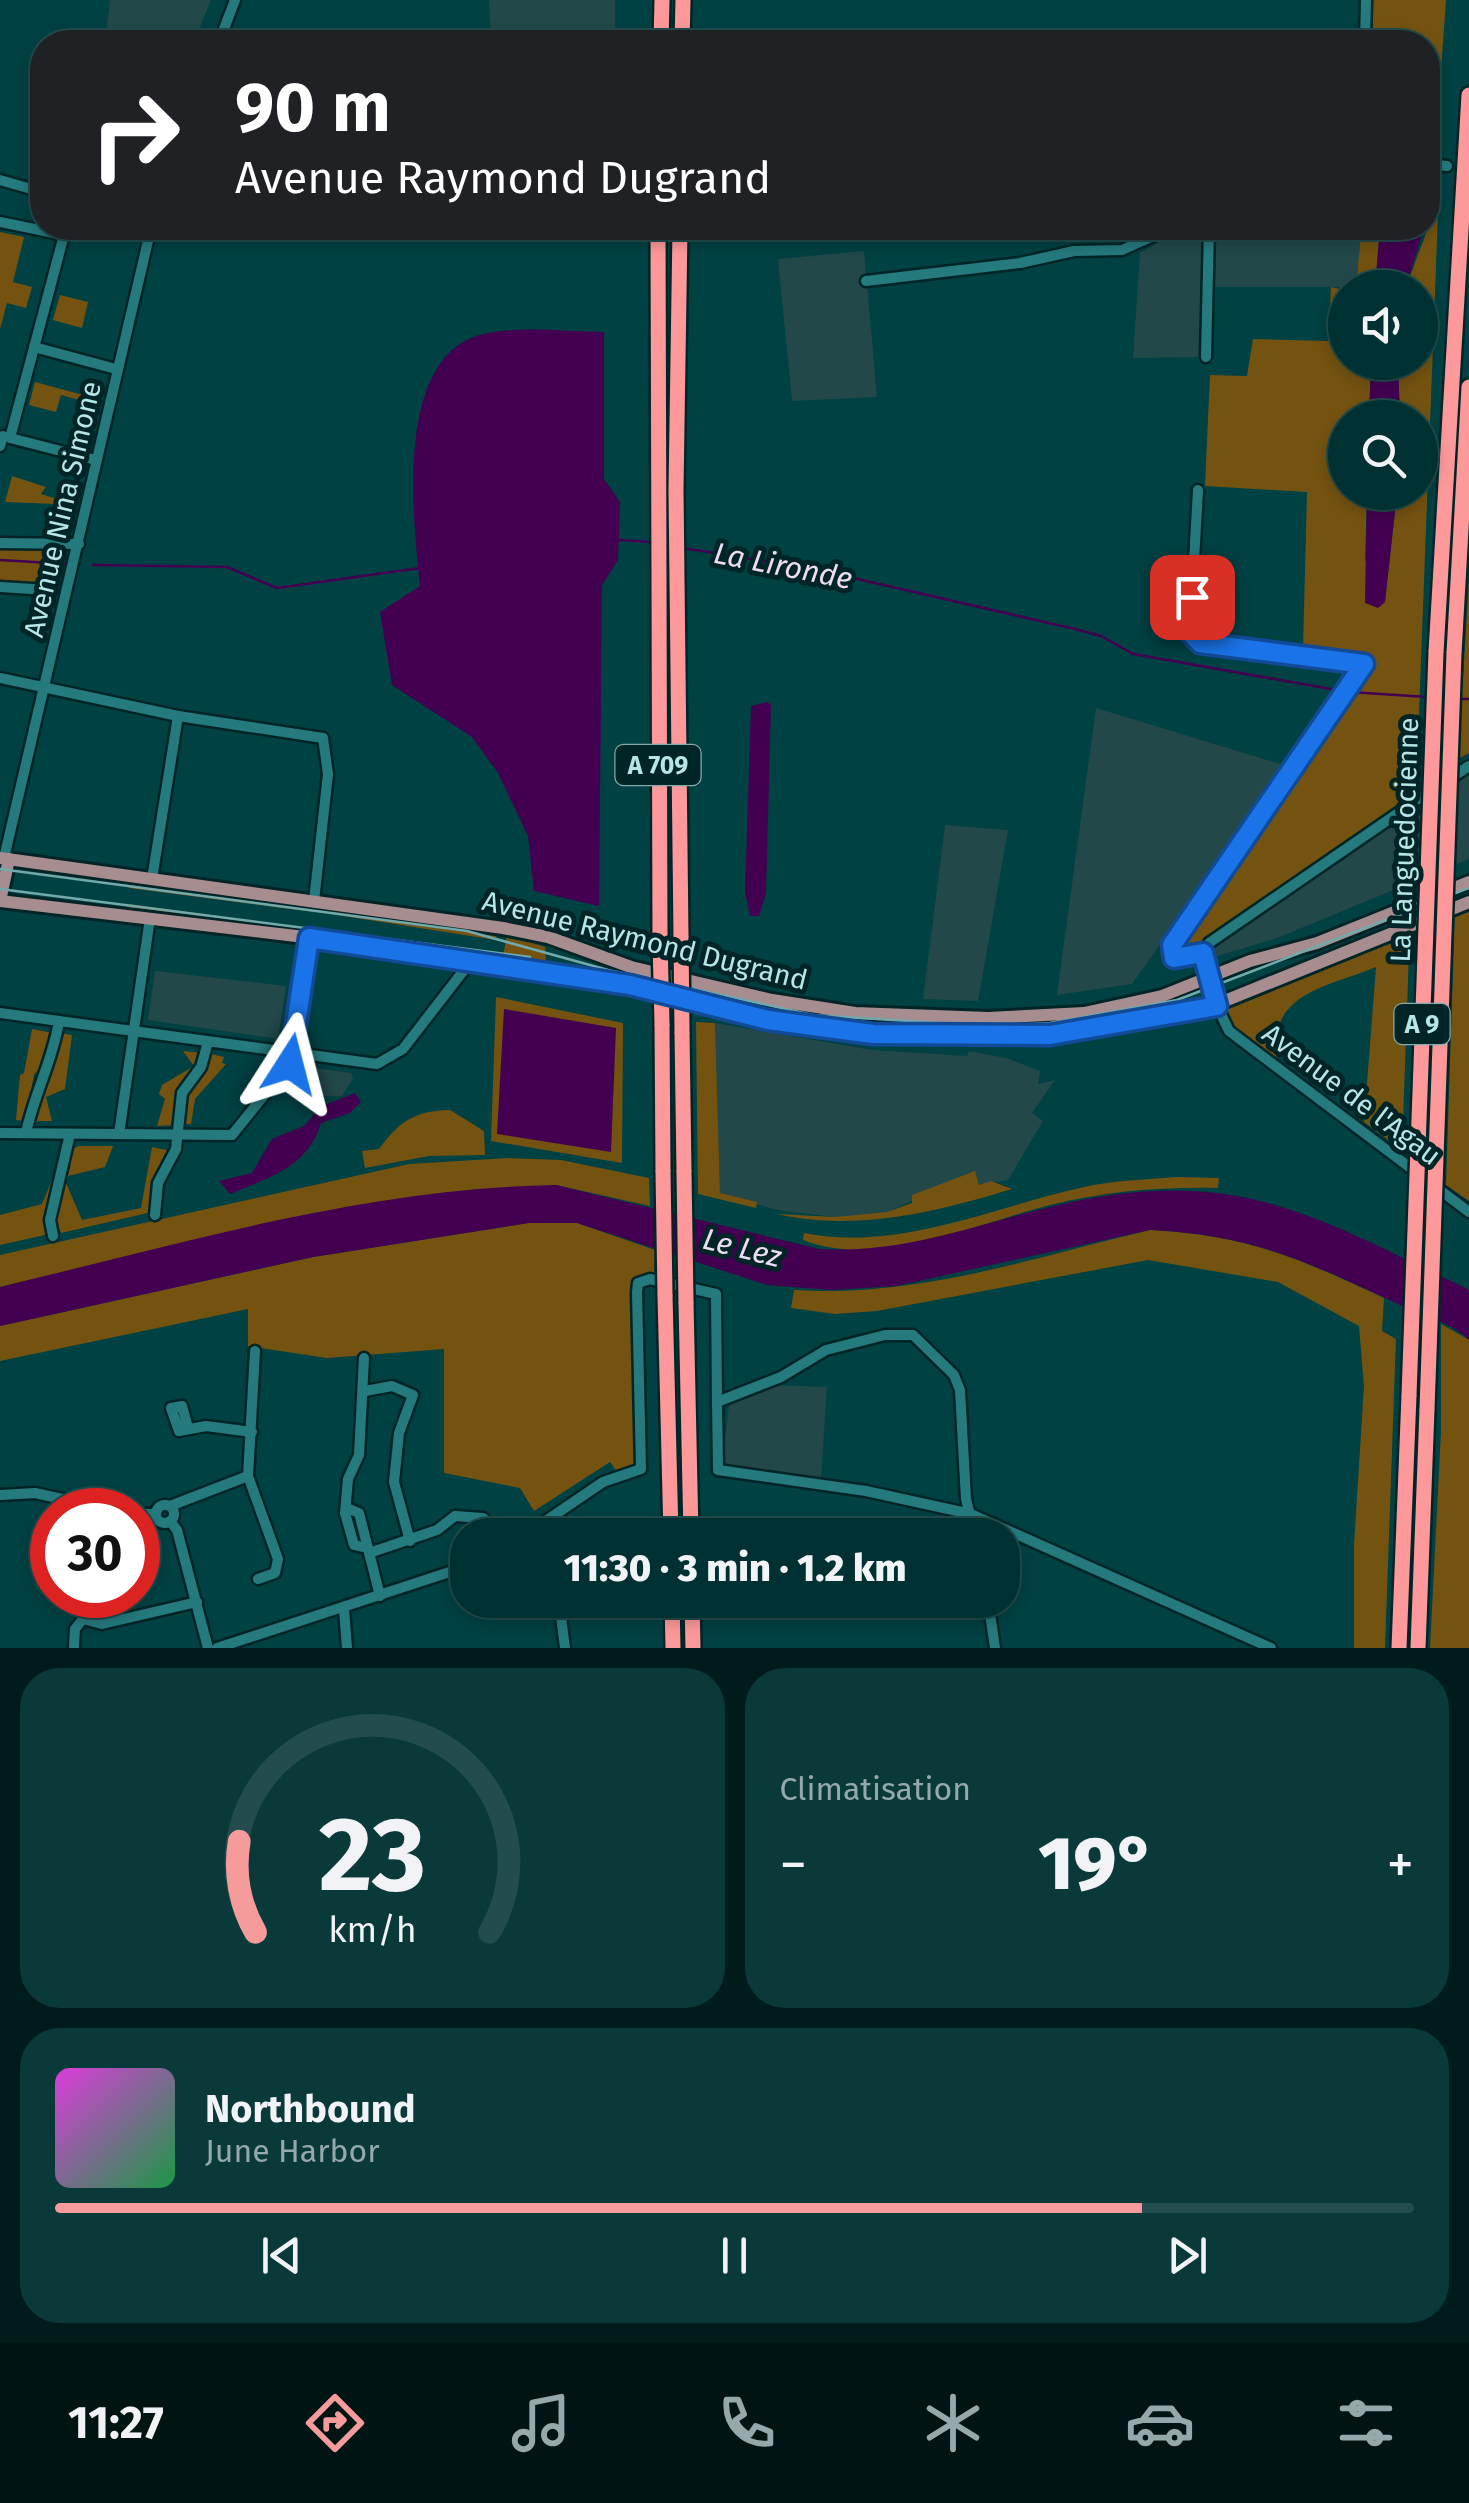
<!DOCTYPE html>
<html lang="fr">
<meta charset="utf-8">
<style>
:root{--surface:#003132;--page:#0a393a;--text:#f1f3f6;--muted:#95a9ac;--line:#224c4d;--accent:#f59b9c}
body{margin:0;font-family:"Fira Sans",sans-serif;background:var(--page);color:var(--text);height:100vh;display:flex;flex-direction:column;font-size:38px;white-space:nowrap}
*{box-sizing:border-box;margin:0}
p{font-size:32px;color:var(--muted)}
.icon{flex:none;width:55px;height:55px;fill:none;stroke:currentColor;stroke-width:2;stroke-linecap:round;stroke-linejoin:round}
.map{position:relative;height:1648px;overflow:hidden}
.details{display:flex;flex-direction:column;gap:20px;padding:20px;background:#001b1c;flex:1}
.details>*{flex:none}
.top-card{position:absolute;left:30px;top:30px;width:1410px;height:210px;border-radius:40px;box-shadow:0 5px 15px #0003,0 0 0 2px var(--line);background:#202124;color:#fff;overflow:hidden}
.controls{position:absolute;left:1328px;top:270px;display:grid;gap:20px}
.controls a{display:grid;place-items:center;width:110px;height:110px;border-radius:50%;background:var(--surface);box-shadow:0 5px 15px #0003,0 0 0 2px var(--line);font-size:50px}
.speed{position:absolute;left:30px;top:1488px;display:flex;gap:20px;font-size:50px;font-weight:700;text-align:center}
.speed>*{display:grid;place-content:center;width:130px;height:130px;border-radius:50%;background:var(--surface);box-shadow:0 5px 15px #0003,0 0 0 2px var(--line);line-height:1}
.speed .limit{border:15px solid #d22;background:#fff;color:#111}
.pin{position:absolute;display:grid;place-items:center;width:85px;height:85px;color:#fff;margin:-42px;border-radius:20px;box-shadow:0 5px 15px #0006}
.me{position:absolute;width:110px;margin:-55px;rotate:9deg;stroke-linejoin:round;filter:drop-shadow(0 0 8px #0008)}
.turn{display:flex;align-items:center;gap:35px;height:210px;padding:0 40px;font-size:45px}
.turn .icon{width:130px;height:130px;stroke-width:2.5}
.turn b{display:block;font-size:70px;line-height:85px}
.big{font-size:75px;font-weight:800;line-height:1.1}
.details .tile{flex:1;display:flex;flex-direction:column;justify-content:center;gap:15px;min-width:0;padding:0 35px;border-radius:40px;background:var(--page)}
.details .dial{align-items:center;gap:0}
.dial svg{height:260px;overflow:visible;fill:none;stroke:var(--line);stroke-width:7;stroke-linecap:round;text-anchor:middle}
.dial text{fill:var(--text);stroke:none}
.song{display:flex;align-items:center;gap:30px}
.cover{width:120px;height:120px;border-radius:15px;background:linear-gradient(135deg,hsl(300 70% 55%),hsl(140 70% 35%))}
.played{height:10px;border-radius:5px;background:linear-gradient(90deg,var(--accent) 80%,var(--line) 80%)}
.keys{display:flex;justify-content:space-around;direction:ltr}
.heat{display:flex;justify-content:space-between;align-items:center;font-size:55px;direction:ltr}
.details .tiles{flex:1;display:grid;gap:20px;grid-template-columns:1fr 1fr}
.tile:last-child{grid-column:span 2}
.trip{position:absolute;left:450px;top:1518px;width:570px;height:100px;border-radius:40px;background:var(--surface);box-shadow:0 5px 15px #0003,0 0 0 2px var(--line);font-weight:800;line-height:100px;text-align:center}
.tabs{display:flex;height:160px;justify-content:space-around;align-items:center;background:#001414;color:var(--muted)}
.tabs .icon{width:70px;height:70px}
.tabs .current{color:var(--accent)}
.tabs b{font-size:45px;color:var(--text)}
.map>svg:first-child{display:block}
.built{fill:#22484a}
.green{fill:#745311}
.water{fill:#430051}
.lines{fill:none;stroke-linecap:round;stroke-linejoin:round}
.stream{stroke:#430051;stroke-width:2.5}
.minor-casing{stroke:#012526;stroke-width:15}
.major-casing{stroke:#012526;stroke-width:18}
.highway-casing{stroke:#012526;stroke-width:20}
.minor{stroke:#257a7e;stroke-width:10}
.major{stroke:#a78d8f;stroke-width:12}
.highway{stroke:#fe999b;stroke-width:15}
.tram{stroke:#72a9ab;stroke-width:2.5}
.highway-bridge-casing{stroke:#012526;stroke-width:20;stroke-linecap:butt}
.highway-bridge{stroke:#fe999b;stroke-width:15}
.route-casing{stroke:#114b97;stroke-width:25}
.route{stroke:#1a73e8;stroke-width:18}
.labels{text-anchor:middle;stroke-width:10;stroke-linejoin:round;paint-order:stroke}
.shield{fill:#012526;stroke:#80acae;stroke-width:2.5}
.shield-label{font-size:25px;font-weight:bold;fill:#b6e6e8}
.street-label{font-size:28px;fill:#b6e6e8;stroke:#012526}
.water-label{font-size:30px;font-style:italic;fill:#edddf2;stroke:#012526}
</style>
<div class="map">
<svg width="1469" height="1648" viewBox="0 0 1469 1648">
<rect width="100%" height="100%" fill="#004143"/>
<g class="built">
<path d="M110 0H211L194 42H105Z"/>
<path d="M489 0H615V42H491Z"/>
<path d="M1183 228H1206L1207 357 1133 358 1140 253Z"/>
<path d="M1215 228H1340L1361 234 1356 287H1215Z"/>
<path d="M864 251 877 397 792 401 778 259Z"/>
<path d="M1096 708 1287 766 1132 984 1057 995Z"/>
<path d="M1469 773V859L1277 938 1208 959 1211 949Z"/>
<path d="M945 825 1008 830 978 1001 923 999Z"/>
<path d="M155 971 286 986 278 1039 148 1020Z"/>
<path d="M715 1023 872 1050 967 1056 969 1051 1006 1058 1040 1071 1038 1084 1055 1080 1032 1113 1043 1121 1008 1180 979 1185 975 1172 887 1212 834 1217 777 1210 720 1194Z"/>
<path d="M316 1068 351 1073 353 1079 342 1096H324L319 1076 314 1075Z"/>
<path d="M771 1385 827 1387 821 1478 722 1464 729 1405Z"/>
</g>
<g class="green">
<path d="M1372 0H1446L1435 156 1428 155V42H1369Z"/>
<path d="M1439 186 1416 792 1198 947 1180 950 1371 665 1303 650 1307 492 1205 486 1210 375 1247 376 1253 339 1328 341 1331 287 1345 290V362L1371 363 1369 417 1345 418V492L1367 493 1365 560 1385 601 1397 493 1420 492V418L1400 417 1398 363 1420 362V288L1406 287 1428 228V194Z"/>
<path d="M1340 228H1380L1375 287H1356L1361 234Z"/>
<path d="M0 232 24 237 13 282 32 287 26 308 7 303 0 329Z"/>
<path d="M60 295 88 302 82 328 53 320Z"/>
<path d="M35 382 87 396 86 402 61 395 56 412 29 405Z"/>
<path d="M12 476 46 487 41 494 64 501 62 509 56 504 5 502Z"/>
<path d="M0 545 55 546 45 586 0 581Z"/>
<path d="M1469 581V753L1458 759Z"/>
<path d="M130 882 323 907 322 913 129 888Z"/>
<path d="M128 904 293 926 292 932 126 910Z"/>
<path d="M1469 907V1201L1446 1185 1455 911Z"/>
<path d="M331 908 497 932 496 940 331 914Z"/>
<path d="M301 927 494 953 493 961 300 933Z"/>
<path d="M1411 928 1409 952 1402 1150 1364 1122 1376 967C1325 988 1267 993 1277 1060L1234 1027 1226 1006Z"/>
<path d="M507 935 545 947 546 962 540 966 502 962Z"/>
<path d="M496 997 623 1023 622 1163 491 1141Z"/>
<path d="M696 1022 715 1023 720 1193 757 1202 756 1208 698 1194Z"/>
<path d="M32 1029 53 1033 51 1053 34 1075 25 1121 16 1120 20 1075 24 1073Z"/>
<path d="M60 1033 72 1035 65 1089 46 1097 52 1121H32L49 1081Z"/>
<path d="M183 1051 203 1053 199 1066 182 1082 174 1125 157 1126 165 1099 159 1094 162 1085 194 1066Z"/>
<path d="M211 1054 224 1057 222 1063 226 1064 195 1099 191 1124H182L183 1104Z"/>
<path d="M450 1110 484 1131 485 1155 429 1156 365 1168 362 1151 379 1149C400 1121 414 1111 450 1110Z"/>
<path d="M79 1146H113L105 1167 68 1176 72 1149Z"/>
<path d="M152 1147 171 1151 152 1212 61 1233 55 1220 60 1185 66 1183 82 1220 141 1208Z"/>
<path d="M64 1151 49 1234 0 1245V1215L42 1204Z"/>
<path d="M508 1158 561 1160 649 1178 650 1206 556 1185 314 1213 0 1287V1255L409 1164Z"/>
<path d="M975 1171 979 1185 991 1181 1012 1189C937 1212 855 1232 777 1214L834 1217 887 1212 912 1203V1195Z"/>
<path d="M1176 1177 1219 1178 1218 1188C1160 1187 1107 1191 1050 1205 974 1224 881 1270 803 1240L804 1233C898 1252 993 1207 1084 1187 1114 1180 1145 1180 1176 1177Z"/>
<path d="M529 1223H577L655 1250 654 1273 638 1280 635 1290 636 1466 617 1472 610 1462 534 1511 520 1488 444 1473V1349L327 1358 248 1346V1309L0 1361V1326L313 1257Z"/>
<path d="M1150 1230C1247 1235 1298 1258 1384 1298L1382 1331 1396 1339 1385 1648H1354V1545L1364 1386 1359 1326 1278 1282 1148 1260 877 1311 835 1314 791 1308 794 1290C916 1298 1032 1258 1150 1230Z"/>
<path d="M1441 1324 1469 1340V1648H1430L1441 1432Z"/>
</g>
<g class="water">
<path d="M1380 228H1424L1406 287H1375Z"/>
<path d="M604 332V479L620 502 618 560 602 585 599 906 534 891 528 836 498 773 472 737 392 685 380 612 420 586C413 517 393 349 488 333 525 326 567 332 604 332Z"/>
<path d="M1371 363H1398L1400 417H1369Z"/>
<path d="M1367 493H1397L1385 602 1378 608 1365 603Z"/>
<path d="M767 702 771 705 766 893 759 916H750L745 892 751 706Z"/>
<path d="M504 1009 616 1028 611 1152 497 1134Z"/>
<path d="M355 1093 361 1102 350 1113 321 1123C307 1168 270 1177 230 1194L219 1181 252 1173 272 1139 304 1126 322 1106Z"/>
<path d="M556 1185 819 1249C901 1254 971 1226 1050 1207 1232 1163 1310 1213 1469 1290V1340C1452 1323 1422 1315 1400 1305 1308 1262 1254 1235 1150 1230L896 1286 832 1290 767 1285 577 1223H529L313 1257 0 1326V1287C183 1243 367 1188 556 1185Z"/>
</g>
<g class="lines">
<g class="stream">
<path d="M619 540 651 542"/>
<path d="M683 548 814 569 1075 629 1101 636 1133 654 1342 691"/>
<path d="M0 560 68 564"/>
<path d="M93 565 227 567 277 588 420 568"/>
<path d="M1350 692 1427 697"/>
<path d="M1460 699H1469"/>
</g>
<g class="minor-casing">
<g id="minor">
<path d="M219 42 235 0"/>
<path d="M1365 42 1366 0"/>
<path d="M1428 164 1447 166"/>
<path d="M0 180 42 192"/>
<path d="M0 222 64 235 151 229"/>
<path d="M64 235 10 438 96 460"/>
<path d="M866 281 1020 263 1074 251 1122 250 1171 228"/>
<path d="M34 347 116 369"/>
<path d="M1206 357 1209 228"/>
<path d="M0 446 3 436"/>
<path d="M1198 490 1190 632 1200 643 1363 663 1348 692 1212 883 1170 952 1183 959 1203 953"/>
<path d="M0 543 79 544"/>
<path d="M0 587 49 590"/>
<path d="M0 678 178 716 323 738 328 774 314 901"/>
<path d="M1448 780 1469 766"/>
<path d="M4 858 151 228"/>
<path d="M152 879 178 716"/>
<path d="M1208 977 1202 958 1209 943 1433 789"/>
<path d="M1217 1006 1229 1031 1469 1212"/>
<path d="M0 1013 377 1064 403 1049 471 961"/>
<path d="M0 1133 232 1135 290 1063 309 938"/>
<path d="M26 1133C34 1094 53 1060 59 1021"/>
<path d="M119 1134 150 918"/>
<path d="M155 1215 158 1183 176 1149 182 1093 201 1067 208 1042"/>
<path d="M53 1236 50 1220 70 1134"/>
<path d="M364 1358 359 1455 348 1479 345 1513 354 1545 367 1548"/>
<path d="M365 1391 392 1386 413 1395 399 1433 394 1482 410 1541"/>
<path d="M717 1402 718 1470 866 1491 971 1514 1271 1648"/>
<path d="M188 1428 182 1406 171 1408 179 1431 206 1426 252 1432"/>
<path d="M248 1476 255 1351"/>
<path d="M248 1476 278 1559 275 1573 258 1579"/>
<path d="M0 1495 35 1493 113 1510"/>
<circle cx="165" cy="1514" r="9"/>
<path d="M170 1506 248 1476"/>
<path d="M347 1508 359 1513 380 1596"/>
<path d="M138 1514H155"/>
<path d="M170 1521 177 1530 208 1648"/>
<path d="M532 1535 534 1529 603 1482 641 1469 637 1292 638 1283 650 1279 716 1294 717 1402 781 1377 826 1350 885 1335H913L954 1375 960 1390 966 1499 975 1535"/>
<path d="M369 1553 437 1530 455 1516 483 1518 499 1535"/>
<path d="M559 1600 565 1648"/>
<path d="M988 1600 995 1648"/>
<path d="M344 1609 347 1648"/>
<path d="M94 1620 96 1609 84 1608 83 1619 102 1624 197 1602"/>
<path d="M74 1646 75 1629 83 1619"/>
<path d="M217 1648 468 1566"/>
</g>
</g>
<g class="major-casing">
<g id="major">
<path d="M0 858 503 928 548 937 631 967 772 1000 855 1013 988 1018 1084 1013 1162 996 1250 961 1317 943 1469 882"/>
<path d="M0 901 296 936 630 985 768 1020 936 1037 1050 1035 1205 1009 1469 902"/>
<path d="M0 901 9 859"/>
<path d="M1208 977 1217 1006"/>
</g>
</g>
<g class="highway-casing">
<g id="highway">
<path d="M661 42 662 0"/>
<path d="M682 42 683 0"/>
<path d="M658 228 660 940"/>
<path d="M680 228 676 490 681 937"/>
<path d="M1436 652 1469 95"/>
<path d="M1454 653 1469 387"/>
<path d="M662 1024 663 1172"/>
<path d="M682 1032 684 1172"/>
<path d="M665 1295 671 1535"/>
<path d="M686 1302 691 1535"/>
<path d="M672 1600 673 1648"/>
<path d="M692 1600 693 1648"/>
<path d="M1399 1648 1409 1395"/>
<path d="M1418 1648 1427 1409"/>
</g>
</g>
<use href="#minor" class="minor"/>
<use href="#major" class="major"/>
<use href="#highway" class="highway"/>
<g class="tram">
<path d="M0 869 467 931 608 970 813 1015 989 1026 1050 1023 1177 1000 1469 888"/>
<path d="M0 889 530 957"/>
</g>
<g class="highway-bridge-casing">
<g id="highway-bridge">
<path d="M681 937 682 1032"/>
<path d="M660 940 662 1024"/>
<path d="M663 1172 665 1295"/>
<path d="M684 1172 686 1302"/>
<path d="M1409 1395 1436 652"/>
<path d="M1427 1409 1454 653"/>
</g>
</g>
<use href="#highway-bridge" class="highway-bridge"/>
</g>
<g class="lines">
<g class="route-casing">
<path id="route" d="M290 1064 309 938 630 985 768 1020 873 1034 1050 1035 1217 1006 1203 953 1174 958 1172 945 1364 664 1200 643 1190 632 1192 597"/>
</g>
<use href="#route" class="route"/>
</g>
<g class="labels">
<g class="shield">
<rect x="615.5" y="745" width="85" height="40" rx="8"/>
<rect x="1394.5" y="1004" width="55" height="40" rx="8"/>
</g>
<g class="shield-label">
<text x="658" y="774">A 709</text>
<text x="1422" y="1033">A 9</text>
</g>
<g class="street-label">
<text transform="translate(62 509) rotate(-77)" y="10">Avenue Nina Simone</text>
<text transform="translate(1404 840) rotate(-88)" y="10">La Languedocienne</text>
<text transform="translate(645 940) rotate(14)" y="10">Avenue Raymond Dugrand</text>
<text transform="translate(1352 1094) rotate(37)" y="10">Avenue de l'Agau</text>
</g>
<g class="water-label">
<text transform="translate(783 566) rotate(11)" y="10">La Lironde</text>
<text transform="translate(742 1248) rotate(14)" y="10">Le Lez</text>
</g>
</g>
</svg>
<div class="controls">
<a><svg class="icon" aria-label="sound" viewBox="0 0 24 24"><path d="M4 9h4l5-4v14l-5-4H4zM17 9q2 3 0 6"/></svg></a>
<a><svg class="icon" aria-label="search" viewBox="0 0 24 24"><circle cx="10" cy="10" r="6"/><path d="M15 15l6 6"/></svg></a>
</div>
<div class="speed"><div class="limit">30</div></div>
<div class="pin" style="left:1192px;top:597px;background:#d93025"><svg class="icon" aria-label="arrive" viewBox="0 0 24 24"><path d="M6 21V4h12l-3 4 3 4H6"/></svg></div>
<svg class="me" style="left:290px;top:1064px" viewBox="-20 -20 40 40"><path d="M0-17L14 15 0 8-14 15z" fill="#1a73e8" stroke="#fff" stroke-width="4"/></svg>
<div class="trip">11:30 · 3 min · 1.2 km</div>
<div class="top-card">
<div class="turn"><svg class="icon" aria-label="right" viewBox="0 0 24 24"><path d="M7 20v-9h11M14 6l5 5-5 5"/></svg><div><b>90 m</b>Avenue Raymond Dugrand</div></div>
</div>
</div>
<section class="details">
<div class="tiles">
<div class="tile dial"><svg viewBox="0 0 100 80">
<path d="M14 69A42 42 0 1 1 86 69"/>
<path d="M14 69A42 42 0 0 1 9 41" stroke="#f59b9c"/>
<text x="50" y="56" font-size="32" font-weight="700">23</text>
<text x="50" y="72" font-size="11">km/h</text>
</svg></div>
<div class="tile"><p>Climatisation</p>
<div class="heat"><a>−</a><b class="big">19°</b><a>+</a></div>
</div>
<div class="tile">
<div class="song"><i class="cover"></i><div><b>Northbound</b><p>June Harbor</p></div></div>
<div class="played"></div>
<div class="keys"><svg class="icon" aria-label="previous" viewBox="0 0 24 24"><path d="M18 5L8 12l10 7zM5 5v14"/></svg><svg class="icon" aria-label="pause" viewBox="0 0 24 24"><path d="M8 5v14M16 5v14"/></svg><svg class="icon" aria-label="next" viewBox="0 0 24 24"><path d="M6 5l10 7-10 7zM19 5v14"/></svg></div>
</div>
</div>
</section>
<nav class="tabs">
<b>11:27</b>
<svg class="icon current" aria-label="directions" viewBox="0 0 24 24"><path d="M12 3l9 9-9 9-9-9zM9 14v-3h6M13 9l2 2-2 2"/></svg>
<svg class="icon" aria-label="music" viewBox="0 0 24 24"><path d="M9 18V5l10-2v13"/><circle cx="6" cy="18" r="3"/><circle cx="16" cy="16" r="3"/></svg>
<svg class="icon" aria-label="phone" viewBox="0 0 24 24"><path d="M5 4h4l2 5-3 2q2 4 5 5l2-3 5 2v4C11 20 4 13 5 4z"/></svg>
<svg class="icon" aria-label="climate" viewBox="0 0 24 24"><path d="M12 3v18M4 7l16 10M4 17L20 7"/></svg>
<svg class="icon" aria-label="car" viewBox="0 0 24 24"><path d="M5 17H2v-5l4-1 3-4h7l3 4 3 1v5h-3M9 17h6M6 11h13"/><circle cx="7" cy="17" r="2"/><circle cx="17" cy="17" r="2"/></svg>
<svg class="icon" aria-label="filters" viewBox="0 0 24 24"><path d="M4 7h16M4 17h16"/><circle cx="9" cy="7" r="2"/><circle cx="15" cy="17" r="2"/></svg>
</nav>
